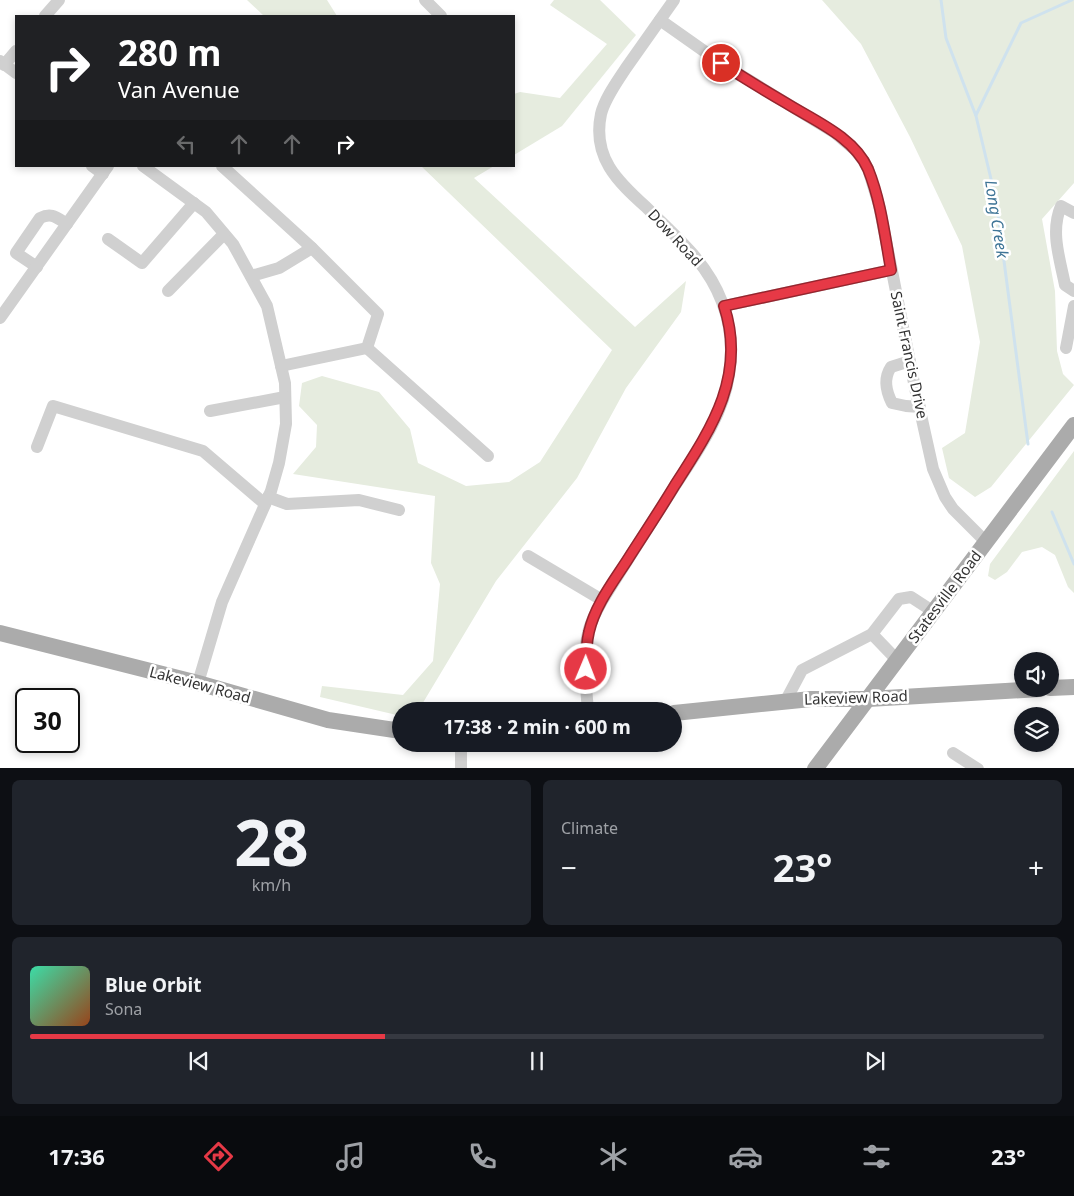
<!DOCTYPE html>
<meta charset="utf-8">
<style>
:root{--surface:#171b24;--page:#20242c;--text:#f1f3f6;--muted:#9ea1a6;--line:#363941;--accent:#e63946}
body{margin:0;font-family:"Noto Sans",sans-serif;background:var(--page);color:var(--text);height:100vh;display:flex;flex-direction:column;font-size:19px;white-space:nowrap}
*{box-sizing:border-box;margin:0}
p{font-size:16px;color:var(--muted)}
.icon{flex:none;width:28px;height:28px;fill:none;stroke:currentColor;stroke-width:2;stroke-linecap:round;stroke-linejoin:round}
.map{position:relative;height:768px;overflow:hidden}
.drawer{display:flex;flex-direction:column;gap:12px;padding:12px;background:#0d0f14;flex:1}
.drawer>*{flex:none}
.guide{position:absolute;left:15px;top:15px;width:500px;height:152px;border-radius:0px;box-shadow:0 2px 8px #0003;background:#202124;color:#fff;overflow:hidden}
.controls{position:absolute;left:1014px;top:652px;display:grid;gap:10px}
.controls a{display:grid;place-items:center;width:45px;height:45px;border-radius:50%;background:var(--surface);box-shadow:0 2px 8px #0003;font-size:25px}
.speed{position:absolute;left:15px;top:688px;display:flex;gap:10px;font-size:25px;font-weight:700;text-align:center}
.speed>*{display:grid;place-content:center;width:65px;height:65px;border-radius:50%;background:var(--surface);box-shadow:0 2px 8px #0003;line-height:1}
.speed .limit{border:2px solid #111;border-radius:8px;background:#fff;color:#111}
.pin{position:absolute;display:grid;place-items:center;width:42px;height:42px;color:#fff;margin:-21px;border:2px solid #fff;border-radius:50%;box-shadow:0 1px 5px #0007}
.me{position:absolute;width:55px;margin:-28px;rotate:1deg;stroke-linejoin:round;filter:drop-shadow(0 0 4px #0008)}
.turn{display:flex;align-items:center;gap:18px;height:105px;padding:0 20px;font-size:22px}
.turn .icon{width:65px;height:65px;stroke-width:2.5}
.turn b{display:block;font-size:35px;line-height:42px}
.lanes{display:flex;align-items:center;height:48px;padding:0 20px;background:#0003;justify-content:center;gap:25px;direction:ltr}
.lanes .off{opacity:.35}
.big{font-size:38px;font-weight:700;line-height:1.1}
.drawer .tile{flex:1;display:flex;flex-direction:column;justify-content:center;gap:8px;min-width:0;padding:0 18px;border-radius:8px;background:var(--page)}
.drawer .dial{align-items:center;gap:0}
.dial b{font-size:65px;line-height:1}
.song{display:flex;align-items:center;gap:15px}
.cover{width:60px;height:60px;border-radius:8px;background:linear-gradient(135deg,hsl(160 70% 55%),hsl(20 70% 35%))}
.played{height:5px;border-radius:2px;background:linear-gradient(90deg,var(--accent) 35%,var(--line) 35%)}
.keys{display:flex;justify-content:space-around;direction:ltr}
.heat{display:flex;justify-content:space-between;align-items:center;font-size:28px;direction:ltr}
.drawer .tiles{flex:1;display:grid;gap:12px;grid-template-columns:1fr 1fr}
.tile:last-child{grid-column:span 2}
.trip{position:absolute;left:392px;top:702px;width:290px;height:50px;border-radius:25px;background:var(--surface);box-shadow:0 2px 8px #0003;font-weight:700;line-height:50px;text-align:center}
.tabs{display:flex;height:80px;justify-content:space-around;align-items:center;background:#090b0e;color:var(--muted)}
.tabs .icon{width:35px;height:35px}
.tabs .active{color:var(--accent)}
.tabs b{font-size:22px;color:var(--text)}
.map>svg:first-child{display:block}
.green{fill:#e6ecdf}
.lines{fill:none;stroke-linecap:round;stroke-linejoin:round}
.stream{stroke:#cfe2ee;stroke-width:3}
.minor{stroke:#d0d0d0;stroke-width:12}
.major{stroke:#ababab;stroke-width:16}
.route-casing{stroke:#96252e;stroke-width:12}
.route{stroke:#e63946;stroke-width:9}
.labels{text-anchor:middle;stroke-width:5;stroke-linejoin:round;paint-order:stroke}
.street-label{font-size:15px;fill:#333;stroke:#fff}
.water-label{font-size:16px;font-style:italic;fill:#3f7597;stroke:#fff}
</style>
<div class="map">
<svg width="1074" height="769" viewBox="0 0 1074 769">
<rect width="100%" height="100%" fill="#fff"/>
<g class="green">
<path d="M247 0H327L337 16H264Z"/>
<path d="M554 0H600L636 35 562 126 514 155V94L520 92 560 98 607 44 550 5Z"/>
<path d="M822 0H1074V183L1042 219 1055 291 1057 351 1063 374 1074 385 991 487 975 497 949 478 942 448 965 433 980 342 962 246 910 137 861 44Z"/>
<path d="M421 166H494L474 178 635 327 686 281 681 312 626 388 577 478 496 581 418 711H401V716L320 697 322 686 403 695 433 661 440 584 431 563 435 496 293 474 316 447 317 425 299 406 302 383 322 376 379 392 410 429 418 463 466 486 509 482 540 462 612 350Z"/>
<path d="M1074 451V593L1068 587 1055 555 1042 547 1022 552 1007 572 995 580 988 576 990 564Z"/>
</g>
<g class="lines">
<g class="stream">
<path d="M941 0 946 38 976 116 996 200 1028 444"/>
<path d="M976 115 1021 23 1072 0"/>
<path d="M1052 512 1074 564"/>
</g>
<g class="minor">
<path d="M425 0 441 16"/>
<path d="M45 16 59 0"/>
<path d="M660 20 721 63 835 133 855 150 863 160 868 169 879 205 915 388 933 469 945 497 953 509 986 542"/>
<path d="M0 61 16 73"/>
<path d="M4 65 16 51"/>
<path d="M92 166 103 174"/>
<path d="M143 166 206 212 233 244 267 306 285 383 286 424 279 463 271 491 222 602 198 683"/>
<path d="M222 166 312 248 378 314 367 348 488 456"/>
<path d="M1074 213 1061 206C1050 232 1060 259 1065 285L1074 291"/>
<path d="M108 239 142 263 194 203"/>
<path d="M37 267 16 253 40 218C52 212 57 218 67 224"/>
<path d="M251 276 279 268 312 248"/>
<path d="M168 291 224 234"/>
<path d="M724 306 891 270"/>
<path d="M0 318 108 166"/>
<path d="M1066 348 1074 306"/>
<path d="M910 361 891 367C883 379 886 391 892 403L906 406 920 407"/>
<path d="M281 366 367 348"/>
<path d="M210 411 285 397"/>
<path d="M37 447 53 406 203 451 265 504"/>
<path d="M268 497 287 504 359 500 399 510"/>
<path d="M528 556 602 600"/>
<path d="M872 634 897 660"/>
<path d="M785 702 802 670 872 634 899 599 911 597 934 612"/>
<path d="M588 711C586 685 582 655 589 629 592 619 597 610 602 601 625 564 648 528 671 492 694 456 723 418 729 375 736 331 724 292 696 258 681 240 663 224 646 207 617 181 592 157 601 114 605 98 617 82 626 68 642 45 658 23 674 0"/>
<path d="M953 753 978 769"/>
<path d="M461 769V744"/>
</g>
<g class="major">
<path d="M0 633 198 683 328 720 401 731"/>
<path d="M1050 688 1074 687"/>
<path d="M674 713 811 699H868L1040 689"/>
<path d="M815 769 1074 425"/>
</g>
</g>
<g class="lines">
<g class="route-casing">
<path id="route" d="M586 669C586 657 586 644 589 632 595 605 614 581 628 559 644 534 660 510 675 485 711 429 747 376 724 306L891 270C885 237 881 201 868 169 854 137 815 121 786 103 764 90 742 77 721 63"/>
</g>
<use href="#route" class="route"/>
</g>
<g class="labels">
<g class="street-label">
<text transform="translate(675 238) rotate(47)" y="5">Dow Road</text>
<text transform="translate(909 355) rotate(78)" y="5">Saint Francis Drive</text>
<text transform="translate(945 597) rotate(-53)" y="5">Statesville Road</text>
<text transform="translate(200 685) rotate(15)" y="5">Lakeview Road</text>
<text transform="translate(856 698) rotate(-2)" y="5">Lakeview Road</text>
</g>
<g class="water-label">
<text transform="translate(997 219) rotate(81)" y="6">Long Creek</text>
</g>
</g>
</svg>
<div class="controls">
<a><svg class="icon" aria-label="sound" viewBox="0 0 24 24"><path d="M4 9h4l5-4v14l-5-4H4zM17 9q2 3 0 6"/></svg></a>
<a><svg class="icon" aria-label="layers" viewBox="0 0 24 24"><path d="M12 4l9 5-9 5-9-5zM3 14l9 5 9-5"/></svg></a>
</div>
<div class="speed"><div class="limit">30</div></div>
<div class="pin" style="left:721px;top:63px;background:#d93025"><svg class="icon" aria-label="arrive" viewBox="0 0 24 24"><path d="M6 21V4h12l-3 4 3 4H6"/></svg></div>
<svg class="me" style="left:586px;top:669px" viewBox="-20 -20 40 40"><circle r="17" fill="#e63946" stroke="#fff" stroke-width="3"/><path d="M0-11L8 9 0 5-8 9z" fill="#fff"/></svg>
<div class="trip">17:38 · 2 min · 600 m</div>
<div class="guide">
<div class="turn"><svg class="icon" aria-label="right" viewBox="0 0 24 24"><path d="M7 20v-9h11M14 6l5 5-5 5"/></svg><div><b>280 m</b>Van Avenue</div></div>
<div class="lanes"><svg class="icon off" aria-label="left" viewBox="0 0 24 24"><path d="M17 20v-9H6M10 6l-5 5 5 5"/></svg><svg class="icon off" aria-label="ahead" viewBox="0 0 24 24"><path d="M12 20V5M6 11l6-6 6 6"/></svg><svg class="icon off" aria-label="ahead" viewBox="0 0 24 24"><path d="M12 20V5M6 11l6-6 6 6"/></svg><svg class="icon" aria-label="right" viewBox="0 0 24 24"><path d="M7 20v-9h11M14 6l5 5-5 5"/></svg></div>
</div>
</div>
<section class="drawer">
<div class="tiles">
<div class="tile dial"><b>28</b><p>km/h</p></div>
<div class="tile"><p>Climate</p>
<div class="heat"><a>−</a><b class="big">23°</b><a>+</a></div>
</div>
<div class="tile">
<div class="song"><i class="cover"></i><div><b>Blue Orbit</b><p>Sona</p></div></div>
<div class="played"></div>
<div class="keys"><svg class="icon" aria-label="previous" viewBox="0 0 24 24"><path d="M18 5L8 12l10 7zM5 5v14"/></svg><svg class="icon" aria-label="pause" viewBox="0 0 24 24"><path d="M8 5v14M16 5v14"/></svg><svg class="icon" aria-label="next" viewBox="0 0 24 24"><path d="M6 5l10 7-10 7zM19 5v14"/></svg></div>
</div>
</div>
</section>
<nav class="tabs">
<b>17:36</b>
<svg class="icon active" aria-label="directions" viewBox="0 0 24 24"><path d="M12 3l9 9-9 9-9-9zM9 14v-3h6M13 9l2 2-2 2"/></svg>
<svg class="icon" aria-label="music" viewBox="0 0 24 24"><path d="M9 18V5l10-2v13"/><circle cx="6" cy="18" r="3"/><circle cx="16" cy="16" r="3"/></svg>
<svg class="icon" aria-label="phone" viewBox="0 0 24 24"><path d="M5 4h4l2 5-3 2q2 4 5 5l2-3 5 2v4C11 20 4 13 5 4z"/></svg>
<svg class="icon" aria-label="climate" viewBox="0 0 24 24"><path d="M12 3v18M4 7l16 10M4 17L20 7"/></svg>
<svg class="icon" aria-label="car" viewBox="0 0 24 24"><path d="M5 17H2v-5l4-1 3-4h7l3 4 3 1v5h-3M9 17h6M6 11h13"/><circle cx="7" cy="17" r="2"/><circle cx="17" cy="17" r="2"/></svg>
<svg class="icon" aria-label="filters" viewBox="0 0 24 24"><path d="M4 7h16M4 17h16"/><circle cx="9" cy="7" r="2"/><circle cx="15" cy="17" r="2"/></svg>
<b>23°</b>
</nav>
